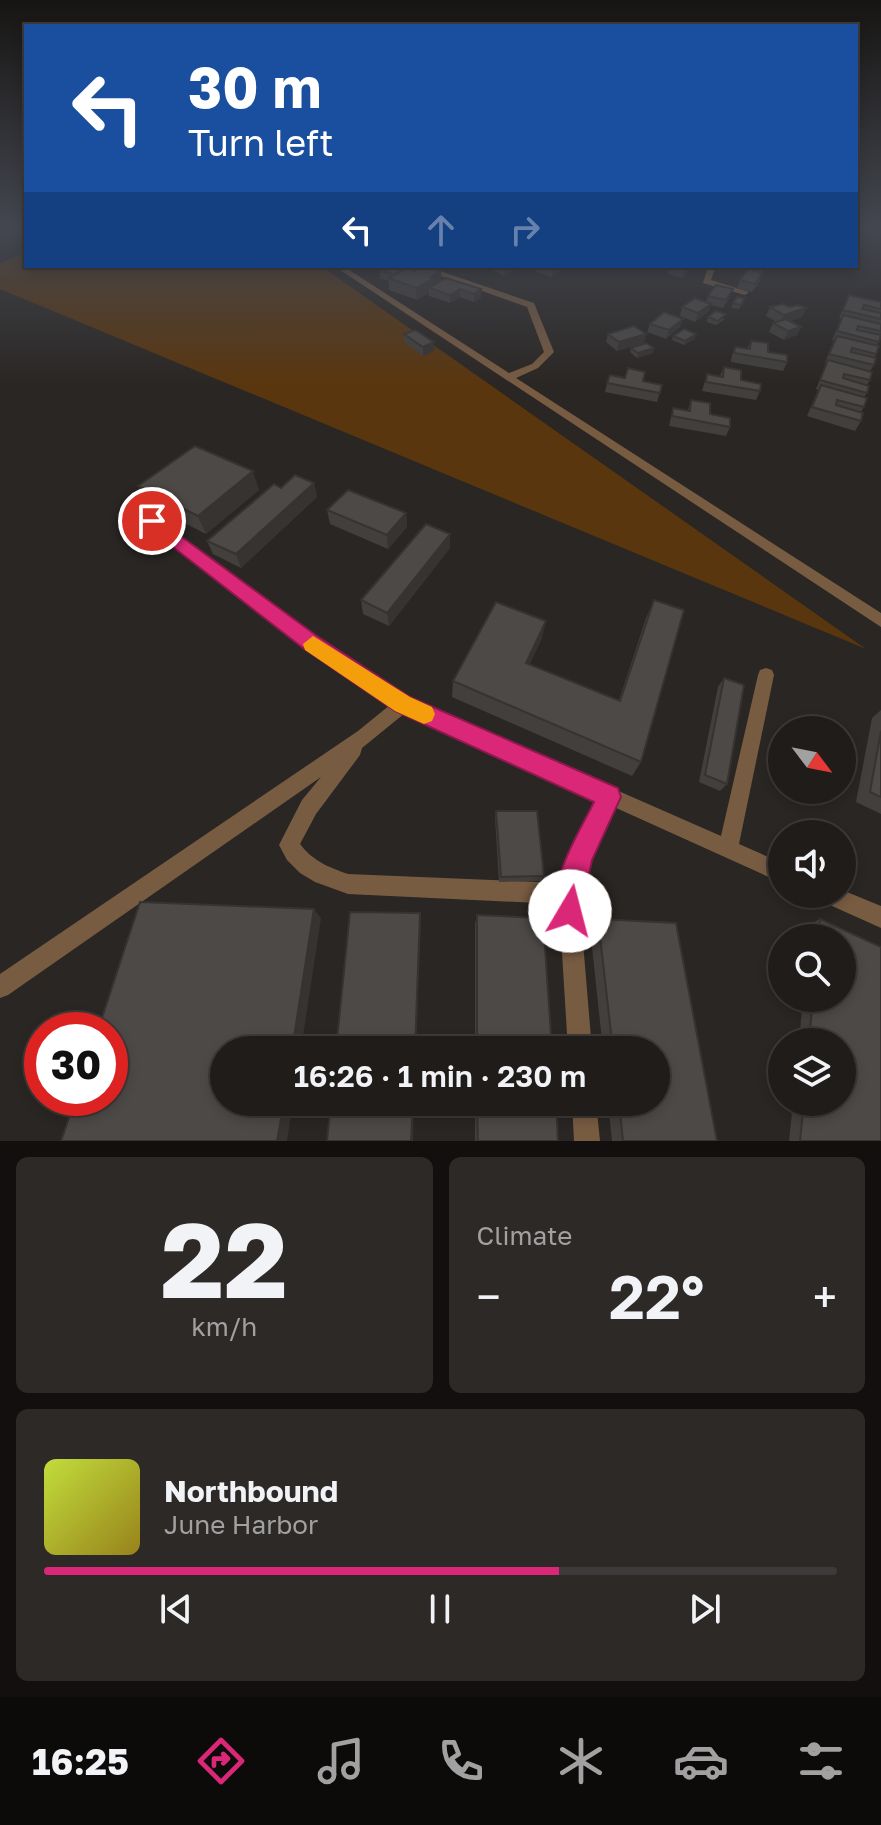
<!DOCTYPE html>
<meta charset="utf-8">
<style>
:root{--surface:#201c1a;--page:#2d2927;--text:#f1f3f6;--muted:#a2a1a2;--line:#3d3a39;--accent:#db2777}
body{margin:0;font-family:"Golos Text",sans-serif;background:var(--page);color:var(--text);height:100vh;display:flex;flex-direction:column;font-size:30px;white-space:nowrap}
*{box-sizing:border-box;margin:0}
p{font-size:26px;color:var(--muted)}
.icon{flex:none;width:44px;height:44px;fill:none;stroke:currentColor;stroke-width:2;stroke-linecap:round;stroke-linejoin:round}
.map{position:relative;height:1141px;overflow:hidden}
.sheet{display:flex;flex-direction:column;gap:16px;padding:16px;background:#120f0e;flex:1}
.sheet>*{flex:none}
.guide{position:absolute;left:24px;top:24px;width:834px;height:244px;border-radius:0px;box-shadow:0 4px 12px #0003,0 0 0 2px var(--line);background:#1a4fa0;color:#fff;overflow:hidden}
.needle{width:52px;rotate:122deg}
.fabs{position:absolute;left:768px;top:716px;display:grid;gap:16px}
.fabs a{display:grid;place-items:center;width:88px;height:88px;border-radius:50%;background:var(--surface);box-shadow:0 4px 12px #0003,0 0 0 2px var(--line);font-size:40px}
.speed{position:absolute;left:24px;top:1012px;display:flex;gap:16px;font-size:40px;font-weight:700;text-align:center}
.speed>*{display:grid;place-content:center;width:104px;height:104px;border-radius:50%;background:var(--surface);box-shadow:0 4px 12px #0003,0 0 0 2px var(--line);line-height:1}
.speed .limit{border:12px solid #d22;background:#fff;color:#111}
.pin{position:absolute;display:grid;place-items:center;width:68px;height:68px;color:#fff;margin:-34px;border:4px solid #fff;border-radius:50%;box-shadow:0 2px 8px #0007}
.me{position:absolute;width:88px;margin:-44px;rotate:8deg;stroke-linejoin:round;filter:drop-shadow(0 0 6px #0008)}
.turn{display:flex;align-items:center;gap:28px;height:168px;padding:0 32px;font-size:36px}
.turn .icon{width:104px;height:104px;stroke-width:2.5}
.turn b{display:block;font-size:56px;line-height:68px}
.lanes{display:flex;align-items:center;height:76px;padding:0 32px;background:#0003;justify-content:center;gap:40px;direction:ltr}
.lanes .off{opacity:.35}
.big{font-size:60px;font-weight:600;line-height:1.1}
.sheet .card{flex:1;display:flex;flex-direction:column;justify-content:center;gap:12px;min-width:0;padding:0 28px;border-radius:12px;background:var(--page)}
.sheet .dial{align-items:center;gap:0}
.dial b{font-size:104px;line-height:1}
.song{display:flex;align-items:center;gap:24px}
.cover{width:96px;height:96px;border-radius:12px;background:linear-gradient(135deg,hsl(70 70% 55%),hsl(50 70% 35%))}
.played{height:8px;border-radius:4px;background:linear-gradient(90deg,var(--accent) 65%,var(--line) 65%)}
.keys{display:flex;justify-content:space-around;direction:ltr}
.heat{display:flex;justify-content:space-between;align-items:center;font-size:44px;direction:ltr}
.sheet .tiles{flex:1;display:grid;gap:16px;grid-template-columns:1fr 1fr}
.card:last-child{grid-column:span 2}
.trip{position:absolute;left:210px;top:1036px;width:460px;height:80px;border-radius:40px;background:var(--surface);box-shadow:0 4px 12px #0003,0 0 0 2px var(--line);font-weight:600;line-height:80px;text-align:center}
.dock{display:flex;height:128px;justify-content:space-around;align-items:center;background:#0d0b0a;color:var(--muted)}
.dock .icon{width:56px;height:56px}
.dock .active{color:var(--accent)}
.dock b{font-size:36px;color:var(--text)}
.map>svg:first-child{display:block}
.green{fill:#5a360e}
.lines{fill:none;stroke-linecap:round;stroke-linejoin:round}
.street{fill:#785c42;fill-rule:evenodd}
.wall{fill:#423f3c}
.shaded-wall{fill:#363331}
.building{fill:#4d4946;stroke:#363331;stroke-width:2}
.route{fill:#db2777;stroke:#8e194d;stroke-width:2}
.slow{fill:#f59e0b}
</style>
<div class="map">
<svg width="881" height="1141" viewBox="0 0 881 1141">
<rect width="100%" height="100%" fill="#2a2623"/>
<path class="green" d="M26 253V266H321L866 649 0 289V263Z"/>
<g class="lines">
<g class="street">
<path d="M334 266H343L509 373 532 364 544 352 527 307 413 266H425L534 303 554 352 538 368 516 378 881 613V627Z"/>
<path d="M708 266H716L711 280 749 292 745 295 703 283Z"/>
<path d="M152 516 315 637 409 699 721 836 758 675 760 670 766 668 772 670 774 675 739 844 782 863V883L614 807 589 860 579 894 592 1050H568L559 904 348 894 315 882 300 873 287 860 279 845 302 800 321 777 8 995 0 998V974L358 731 390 705 305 647 147 524 146 521ZM405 713 598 800 573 851 562 883 348 874C328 867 313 861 300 844L316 814 360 755 362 748Z"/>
<path d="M842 890 881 906V928L821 901 818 894H842Z"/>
<path d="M572 1102H596L600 1141H574Z"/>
</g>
</g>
<g class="wall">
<path d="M485 266H522L504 276Z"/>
<path d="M536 266H568L552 277 535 271Z"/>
<path d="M670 266H689L688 272 683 278 668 274Z"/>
<path d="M744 266H764L762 272 756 271 762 274 759 282 752 292 737 288 740 280 747 270H745Z"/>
<path d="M380 270H402L441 281 446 278 481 298 474 302 460 297 450 303 429 296V293L417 300 389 290V281L380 278Z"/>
<path d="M849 295 881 302V332L877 346 874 365 870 371V380L867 385V393L864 397V407L861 412V421L855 431 807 416 818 390 816 389 827 363H825L834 340H832L841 319 839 318Z"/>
<path d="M708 296 730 297 723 308 710 305 708 312 695 322 680 316 682 307 706 302Z"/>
<path d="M733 303H743L739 309 731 308Z"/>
<path d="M770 307 806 308 802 317 790 321 801 327 797 335 784 340 769 332 773 323 777 322 766 316Z"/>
<path d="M708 317 725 319 716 325 707 322Z"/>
<path d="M650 324 680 327 666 339 647 332Z"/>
<path d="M404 334 434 342V351L423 356 404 342Z"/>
<path d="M608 334H646L644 343 617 351 606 342Z"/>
<path d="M673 336 695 339 684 345 672 340Z"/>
<path d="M751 341 787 362 783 371 731 362 732 355 735 347 747 349Z"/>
<path d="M631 348 653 353 637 358 630 352Z"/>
<path d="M724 367 741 380 760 391 756 400 702 391 707 374 720 376Z"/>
<path d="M643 381 662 385 657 402 605 392 607 383Z"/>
<path d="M691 400 710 414 730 427 726 436 669 426 673 408 688 410Z"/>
<path d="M314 483 317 497 241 568 213 554 207 541 281 488Z"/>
<path d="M138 486 259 490 206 534 147 504Z"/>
<path d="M327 510 406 513 407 527 388 549 330 524Z"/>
<path d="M450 534V548L389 626 363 614 361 600Z"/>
<path d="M654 600 641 762 632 776 452 697 453 681 542 638 529 665 619 700 646 618Z"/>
<path d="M724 678 727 784 720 791 699 782 718 687Z"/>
<path d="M881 710V814L856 802 872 718Z"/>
<path d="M496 811 544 876 541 881 499 882 495 818Z"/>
<path d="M477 915 552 1050H475V924Z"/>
<path d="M598 919 717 1141H612L608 1102H656V1050H603L590 928Z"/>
<path d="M820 919 881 947V1141H789L793 1102H842V1042H799L803 998H842V938H809L810 924Z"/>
<path d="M475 1102H556L558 1141H475Z"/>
</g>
<g class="shaded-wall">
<path d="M504 266H522L504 276Z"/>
<path d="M553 266H568L552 277Z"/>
<path d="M688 266H689L688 272 683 278 685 269Z"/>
<path d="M441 271V284L431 289 429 288V293L417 300 416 288 431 277Z"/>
<path d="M460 289V297L450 303V295Z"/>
<path d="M481 289V298L474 302V294Z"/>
<path d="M711 304 708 312 695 322 698 313Z"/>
<path d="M806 308 802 317 780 324 784 315Z"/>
<path d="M683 319 680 327 666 339 669 330Z"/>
<path d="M801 327 797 335 784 340 788 331Z"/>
<path d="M646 334 644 343 617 351 619 342Z"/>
<path d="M696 334 695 339 684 345 685 341Z"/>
<path d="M434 342V351L423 356V347Z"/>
<path d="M654 348 653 353 637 358 638 353Z"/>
<path d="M253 471 259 490 206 534 198 516Z"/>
<path d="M314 483 317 497 241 568 236 554Z"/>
<path d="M406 513 407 527 388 549 387 535Z"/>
<path d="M450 534V548L389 626 387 613Z"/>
<path d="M546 621 542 638 522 680 526 663Z"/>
<path d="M314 909 321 918 301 1050H292Z"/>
<path d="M420 913 421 922 416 1050H415Z"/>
<path d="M284 1102H293L287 1141H277Z"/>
<path d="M413 1102H414L413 1141H411Z"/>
</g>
<g class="building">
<path d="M389 266 402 270 394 275 380 270Z"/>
<path d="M424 266 441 271 431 277 434 278 416 288 389 278 407 268 415 271Z"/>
<path d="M671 266H688L685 269Z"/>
<path d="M749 268 762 274 755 284 740 280Z"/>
<path d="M446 278 481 289 474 294 460 289 450 295 429 288Z"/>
<path d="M716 285 733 289 726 300 708 296Z"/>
<path d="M849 295 881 302V309L864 305 862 309 881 313V319L843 310Z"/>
<path d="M737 297 745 298 741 305 733 303Z"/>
<path d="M695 298 711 304 698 313 682 307Z"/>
<path d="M783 304 789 307 798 305 806 308 784 315 770 307Z"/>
<path d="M716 311 726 314 718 321 708 317Z"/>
<path d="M664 312 683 319 669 330 650 324Z"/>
<path d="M843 315 881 324V331L858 326 857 330 881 335 879 342 837 331Z"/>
<path d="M786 319 801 327 788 331 773 323Z"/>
<path d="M634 326 646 334 619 342 608 334Z"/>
<path d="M684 329 696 334 685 341 673 336Z"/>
<path d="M415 330 434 342 423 347 404 334Z"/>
<path d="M837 336 879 346 876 354 852 348 851 352 876 358 874 365 829 354Z"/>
<path d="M751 341 768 343V352L787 355V362L734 353 735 347 750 349Z"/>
<path d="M646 343 654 348 638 353 631 348Z"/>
<path d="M828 360 872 372 870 380 844 374 843 378 869 386 867 393 820 380Z"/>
<path d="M724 367 741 370V380L761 384 760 391 706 382 707 374 723 377Z"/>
<path d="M628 368 645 372 643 381 662 385 660 393 607 383 610 375 625 378Z"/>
<path d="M821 385 867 398 864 407 837 400 836 405 863 413 861 421 812 407Z"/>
<path d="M691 400 710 403V414L730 418V427L672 416 673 408 690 411Z"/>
<path d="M195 446 253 471 198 516 138 486Z"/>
<path d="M295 475 314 483 236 554 207 541 274 484 281 488Z"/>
<path d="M348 490 406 513 387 535 327 510Z"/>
<path d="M426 524 450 534 387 613 361 600Z"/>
<path d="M654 600 684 610 641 762 453 681 496 602 546 621 526 663 620 701Z"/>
<path d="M724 678 744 685 727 784 705 775Z"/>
<path d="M881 731V797L870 792Z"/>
<path d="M496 811H537L544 876 501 877Z"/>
<path d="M140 902 314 909 292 1050H224V1102H284L277 1141H61L76 1098H110V1030H98Z"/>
<path d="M350 912 420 913 415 1050H336Z"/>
<path d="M477 915 543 918 552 1050H477Z"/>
<path d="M598 919 676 923 717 1141H623L619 1102H656V1050H613Z"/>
<path d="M820 919 881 947V1141H800L804 1102H842V1042H809L813 998H842V938H819Z"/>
<path d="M331 1102H413L411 1141H327Z"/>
<path d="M477 1102H556L558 1141H478Z"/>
</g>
<linearGradient id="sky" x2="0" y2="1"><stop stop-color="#171513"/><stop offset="0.59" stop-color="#444750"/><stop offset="1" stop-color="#444750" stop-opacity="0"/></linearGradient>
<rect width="881" height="386" fill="url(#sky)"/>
<path class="route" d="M152 515 317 636 410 697 618 788 621 797 592 860 579 921 570 925 560 921C545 883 578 835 594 802L395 711 303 648 146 526 144 521Z"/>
<path class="slow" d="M313 636 410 697 432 707 435 714 432 721 424 724 395 711 305 650 303 644Z"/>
</svg>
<div class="fabs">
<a><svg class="needle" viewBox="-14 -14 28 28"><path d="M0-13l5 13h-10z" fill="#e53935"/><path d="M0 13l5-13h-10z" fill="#a2a1a2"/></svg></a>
<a><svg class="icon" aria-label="sound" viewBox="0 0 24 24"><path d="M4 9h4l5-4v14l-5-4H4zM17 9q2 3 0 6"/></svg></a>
<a><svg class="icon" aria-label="search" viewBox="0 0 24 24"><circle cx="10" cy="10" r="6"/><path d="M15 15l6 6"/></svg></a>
<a><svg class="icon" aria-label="layers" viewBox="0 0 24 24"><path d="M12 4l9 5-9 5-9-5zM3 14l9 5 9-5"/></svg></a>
</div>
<div class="speed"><div class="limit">30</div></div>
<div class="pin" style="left:152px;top:521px;background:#d93025"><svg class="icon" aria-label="arrive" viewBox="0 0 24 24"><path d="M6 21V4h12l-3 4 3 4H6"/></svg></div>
<svg class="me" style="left:570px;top:911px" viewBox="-20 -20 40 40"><circle r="19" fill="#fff"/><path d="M0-13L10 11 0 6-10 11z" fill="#db2777"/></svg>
<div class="trip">16:26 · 1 min · 230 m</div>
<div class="guide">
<div class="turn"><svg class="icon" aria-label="left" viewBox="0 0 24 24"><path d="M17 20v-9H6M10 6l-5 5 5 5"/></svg><div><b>30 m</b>Turn left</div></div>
<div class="lanes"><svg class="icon" aria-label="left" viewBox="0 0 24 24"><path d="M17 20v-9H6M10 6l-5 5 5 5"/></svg><svg class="icon off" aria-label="ahead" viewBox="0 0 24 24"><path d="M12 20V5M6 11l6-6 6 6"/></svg><svg class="icon off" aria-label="right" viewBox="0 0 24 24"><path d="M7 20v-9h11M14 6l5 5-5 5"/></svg></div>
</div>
</div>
<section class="sheet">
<div class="tiles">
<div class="card dial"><b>22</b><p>km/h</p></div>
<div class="card"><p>Climate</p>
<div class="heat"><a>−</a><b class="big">22°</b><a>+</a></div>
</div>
<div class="card">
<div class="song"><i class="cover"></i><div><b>Northbound</b><p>June Harbor</p></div></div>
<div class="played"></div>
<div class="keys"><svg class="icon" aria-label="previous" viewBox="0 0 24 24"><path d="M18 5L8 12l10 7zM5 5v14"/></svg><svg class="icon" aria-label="pause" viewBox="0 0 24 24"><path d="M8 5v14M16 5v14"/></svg><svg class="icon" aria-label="next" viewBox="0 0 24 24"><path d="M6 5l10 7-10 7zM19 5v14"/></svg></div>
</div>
</div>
</section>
<nav class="dock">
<b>16:25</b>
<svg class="icon active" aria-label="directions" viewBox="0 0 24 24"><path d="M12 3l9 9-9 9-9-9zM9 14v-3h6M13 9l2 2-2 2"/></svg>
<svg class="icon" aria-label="music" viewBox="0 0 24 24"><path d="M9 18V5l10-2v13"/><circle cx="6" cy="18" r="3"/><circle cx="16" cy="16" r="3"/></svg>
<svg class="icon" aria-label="phone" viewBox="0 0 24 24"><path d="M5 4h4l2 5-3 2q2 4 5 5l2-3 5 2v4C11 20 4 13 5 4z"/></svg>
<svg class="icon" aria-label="climate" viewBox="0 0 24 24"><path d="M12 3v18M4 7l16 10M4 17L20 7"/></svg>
<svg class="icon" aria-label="car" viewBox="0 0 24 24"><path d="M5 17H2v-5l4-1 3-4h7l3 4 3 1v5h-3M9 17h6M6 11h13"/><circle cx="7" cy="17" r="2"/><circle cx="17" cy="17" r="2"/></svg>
<svg class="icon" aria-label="filters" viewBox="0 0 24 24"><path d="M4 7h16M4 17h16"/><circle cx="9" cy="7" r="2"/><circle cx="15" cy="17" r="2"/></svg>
</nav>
